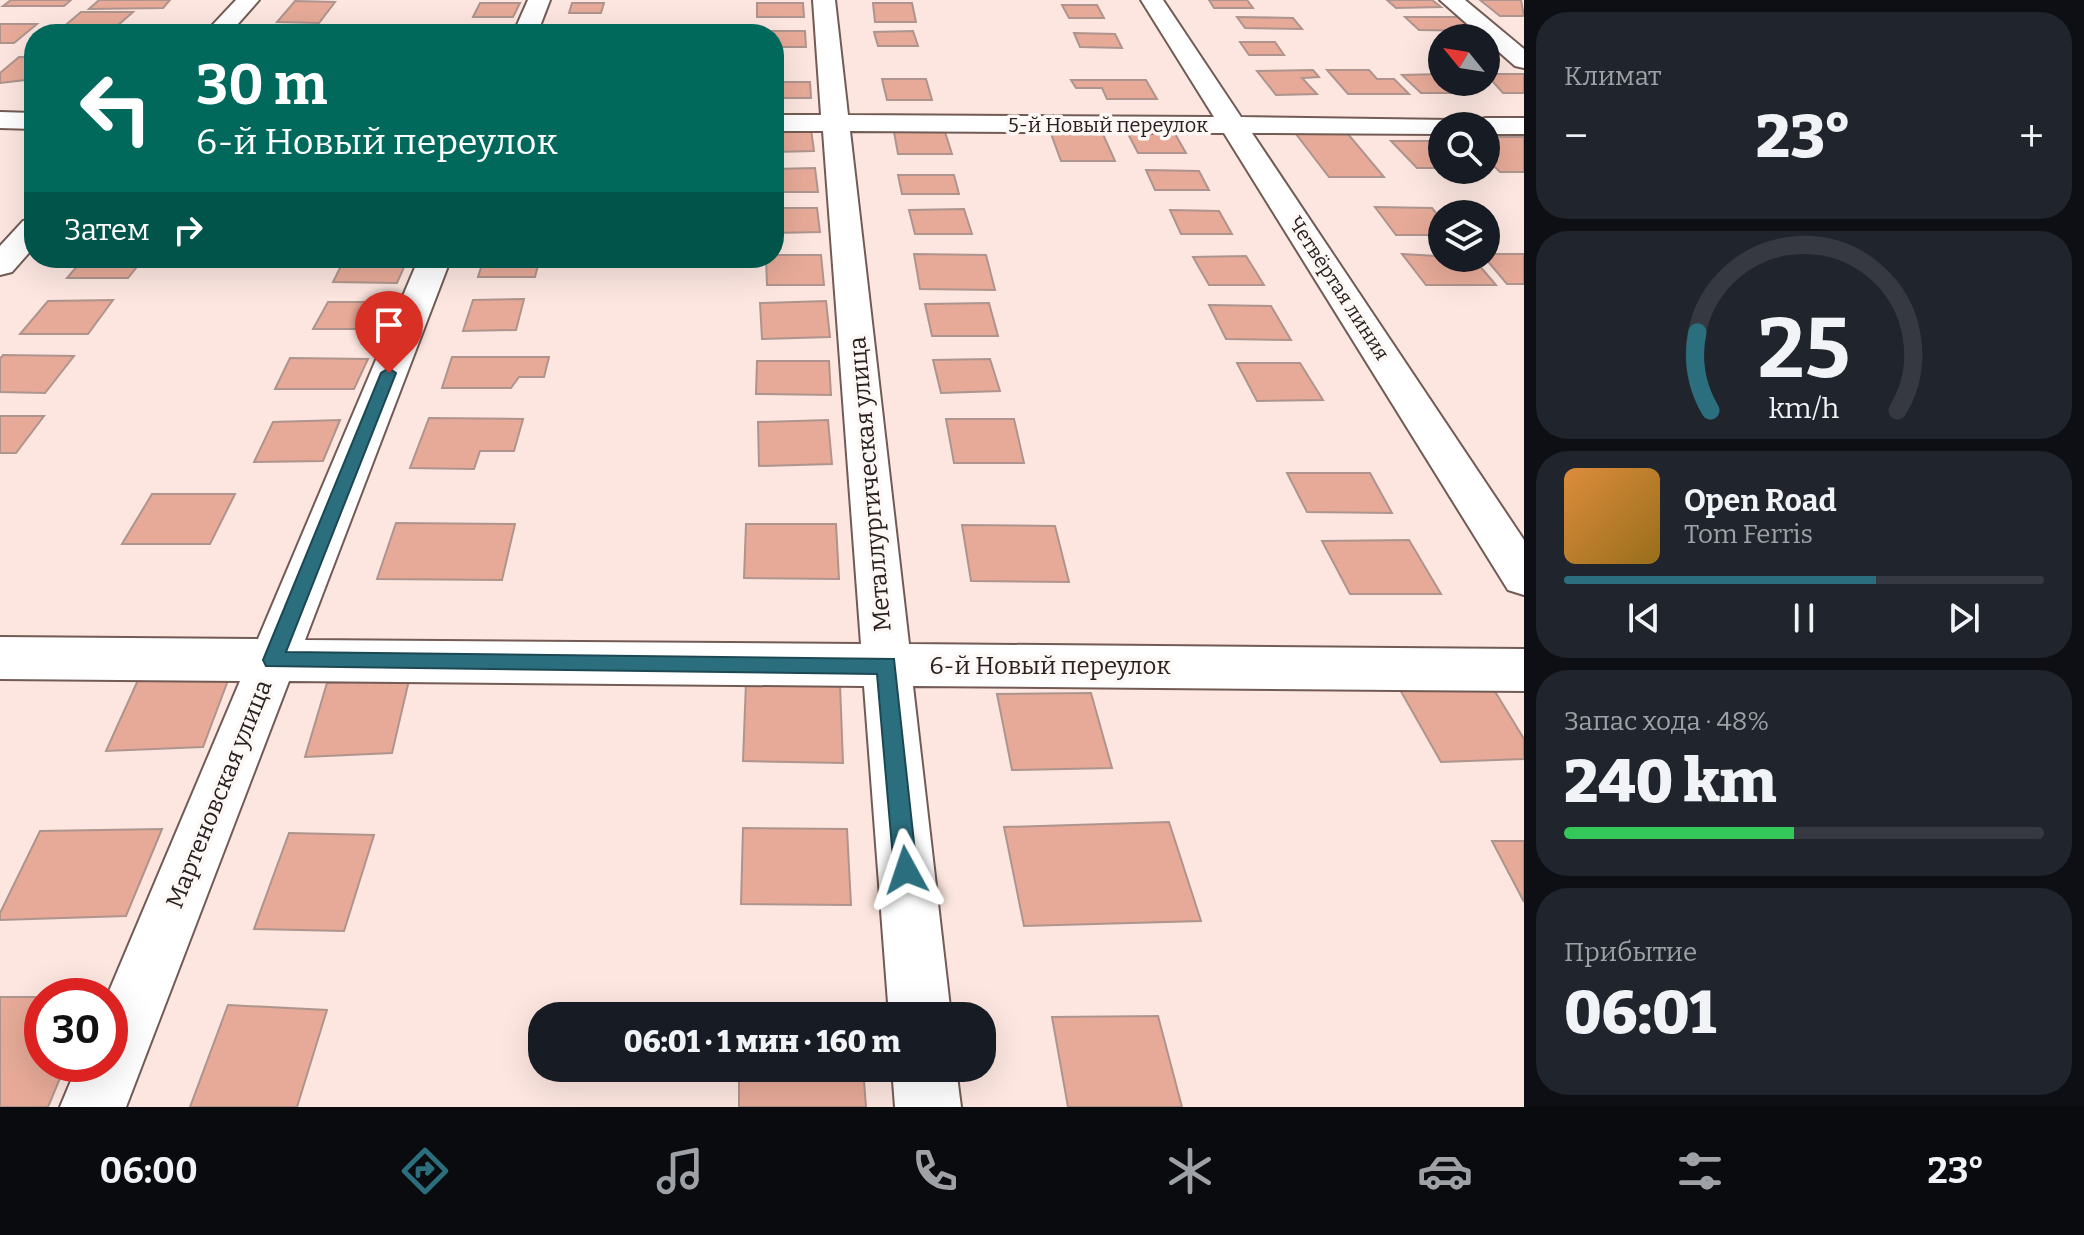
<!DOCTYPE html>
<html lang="ru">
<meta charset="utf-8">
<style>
:root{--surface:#171b24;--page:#20242c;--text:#f1f3f6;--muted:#9ea1a6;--line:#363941;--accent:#2b6f7f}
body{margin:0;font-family:Bitter,serif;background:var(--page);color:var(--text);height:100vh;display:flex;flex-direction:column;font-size:30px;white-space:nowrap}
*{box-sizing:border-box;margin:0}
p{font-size:26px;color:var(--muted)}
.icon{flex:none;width:44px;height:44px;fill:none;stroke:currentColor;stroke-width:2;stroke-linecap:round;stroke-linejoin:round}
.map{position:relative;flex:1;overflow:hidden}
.drawer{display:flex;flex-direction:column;gap:12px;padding:12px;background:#0d0f14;width:560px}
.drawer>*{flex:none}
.banner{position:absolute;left:24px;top:24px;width:760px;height:244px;border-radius:32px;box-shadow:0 8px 32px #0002;background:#00695c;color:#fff;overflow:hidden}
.needle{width:52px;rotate:300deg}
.controls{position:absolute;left:1428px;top:24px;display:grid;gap:16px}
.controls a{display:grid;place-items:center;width:72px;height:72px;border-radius:50%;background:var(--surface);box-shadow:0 8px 32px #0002;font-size:40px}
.speed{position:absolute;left:24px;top:978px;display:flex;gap:16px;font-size:40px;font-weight:700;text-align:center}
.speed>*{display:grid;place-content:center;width:104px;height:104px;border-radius:50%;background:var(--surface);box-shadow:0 8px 32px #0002;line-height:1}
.speed .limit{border:12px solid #d22;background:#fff;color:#111}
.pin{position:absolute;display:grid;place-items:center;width:68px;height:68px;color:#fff;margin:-82px -34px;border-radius:50% 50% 50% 0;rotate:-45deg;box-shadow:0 0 8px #0007}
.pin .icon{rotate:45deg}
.me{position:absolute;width:88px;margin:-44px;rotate:355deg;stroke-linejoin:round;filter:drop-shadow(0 0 6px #0008)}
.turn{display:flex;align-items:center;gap:28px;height:168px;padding:0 40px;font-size:36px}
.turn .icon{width:104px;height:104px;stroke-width:2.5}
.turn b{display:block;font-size:56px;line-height:68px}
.then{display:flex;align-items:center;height:76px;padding:0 40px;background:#0003;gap:16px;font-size:30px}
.big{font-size:60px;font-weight:800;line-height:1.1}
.drawer .widget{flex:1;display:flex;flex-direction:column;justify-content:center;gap:12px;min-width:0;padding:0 28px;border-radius:32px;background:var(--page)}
.drawer .dial{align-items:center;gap:0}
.dial svg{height:208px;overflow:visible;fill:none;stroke:var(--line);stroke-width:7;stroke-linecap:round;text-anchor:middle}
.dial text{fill:var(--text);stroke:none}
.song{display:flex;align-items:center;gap:24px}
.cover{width:96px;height:96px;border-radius:12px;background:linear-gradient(135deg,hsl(30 70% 55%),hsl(40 70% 35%))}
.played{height:8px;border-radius:4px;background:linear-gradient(90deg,var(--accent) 65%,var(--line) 65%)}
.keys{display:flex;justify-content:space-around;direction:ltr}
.heat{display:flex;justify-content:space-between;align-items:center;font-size:44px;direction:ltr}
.charge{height:12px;border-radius:6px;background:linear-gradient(90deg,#34c759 48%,var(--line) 0)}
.trip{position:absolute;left:528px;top:1002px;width:468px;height:80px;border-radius:32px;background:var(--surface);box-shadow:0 8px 32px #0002;font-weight:800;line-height:80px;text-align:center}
.tabs{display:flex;height:128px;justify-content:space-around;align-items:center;background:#090b0e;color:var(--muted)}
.tabs .icon{width:56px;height:56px}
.tabs .on{color:var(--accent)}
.tabs b{font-size:36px;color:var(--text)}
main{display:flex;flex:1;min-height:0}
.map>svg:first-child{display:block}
.building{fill:#e7aa98;stroke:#ae948d;stroke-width:2}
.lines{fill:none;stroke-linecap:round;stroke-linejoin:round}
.minor-casing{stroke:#725b54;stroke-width:4}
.minor{fill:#fff;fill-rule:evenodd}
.route{fill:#2b6f7f;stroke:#1c4853;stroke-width:2}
.labels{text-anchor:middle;stroke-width:7;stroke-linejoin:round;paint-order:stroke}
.far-street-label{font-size:20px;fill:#2a201d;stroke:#fdf8f6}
.street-label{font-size:24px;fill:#2a201d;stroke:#fdf8f6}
</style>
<main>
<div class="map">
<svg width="1524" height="1107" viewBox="0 0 1524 1107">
<rect width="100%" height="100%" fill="#fde6e0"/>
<g class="building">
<path d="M11 0H71L64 6H3Z"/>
<path d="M99 0H170L163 8 89 9Z"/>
<path d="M1209 0H1247L1253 8H1214Z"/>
<path d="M1387 0H1432L1441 7 1396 8Z"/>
<path d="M1480 0H1521L1524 16H1500Z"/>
<path d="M295 1 335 2 319 23 277 22Z"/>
<path d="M480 3H520L513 17H473Z"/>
<path d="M572 3H604L601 13H569Z"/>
<path d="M757 3H803L804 17H757Z"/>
<path d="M873 3H912L916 22H875Z"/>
<path d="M1062 5H1097L1104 18H1069Z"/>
<path d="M81 12H133L108 34H55Z"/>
<path d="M1237 17 1293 18 1302 29 1245 28Z"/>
<path d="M1405 17H1459L1475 31 1419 30Z"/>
<path d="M0 24H37L14 43H0Z"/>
<path d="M270 29H309L306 34H266Z"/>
<path d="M746 31H805L806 47H774V34Z"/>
<path d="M913 31 918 46H878L874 32Z"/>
<path d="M1074 33 1115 34 1122 48 1080 47Z"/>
<path d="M1240 42H1275L1284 55H1249Z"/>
<path d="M19 57H34V79L0 83V73Z"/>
<path d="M1313 70 1319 77 1302 78 1317 94 1276 95 1257 71Z"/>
<path d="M1327 70H1369L1377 79H1394L1409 94H1348Z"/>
<path d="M1442 74V82H1452L1464 93H1421L1402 75Z"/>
<path d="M1486 74H1524V93H1503Z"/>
<path d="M882 79H926L932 100H887Z"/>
<path d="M1071 80H1146L1157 99H1107L1102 88H1076Z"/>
<path d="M774 82H810L811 98H774Z"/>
<path d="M774 129H811L814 151 774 152Z"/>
<path d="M1050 131 1102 132 1115 161H1061Z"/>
<path d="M894 132H945L952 154H898Z"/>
<path d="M1127 132H1174L1186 153H1138Z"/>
<path d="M1296 134H1348L1384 177H1329Z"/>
<path d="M1486 137H1524V172H1500L1486 158Z"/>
<path d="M1391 141H1438L1442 144V168H1417Z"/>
<path d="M815 168 818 192H774V169Z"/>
<path d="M1146 170 1199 171 1209 190H1155Z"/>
<path d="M898 175H954L959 194H902Z"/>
<path d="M1375 207 1432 208 1442 220V235H1396Z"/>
<path d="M774 208H817L820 232 774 233Z"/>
<path d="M964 209 972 234H915L909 210Z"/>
<path d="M1170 210 1219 211 1232 234H1181Z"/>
<path d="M914 254 986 255 995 290 920 289Z"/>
<path d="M1402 254 1473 258 1496 285H1426Z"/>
<path d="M1486 254H1524V284H1507L1485 258Z"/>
<path d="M774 255H821L824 285H767L766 258Z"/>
<path d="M1246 256 1264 285H1209L1193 257Z"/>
<path d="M84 258H144L128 278H67Z"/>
<path d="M345 258H408L397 283 333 282Z"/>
<path d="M484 258H540L535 277H478Z"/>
<path d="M524 299 516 330 463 331 473 300Z"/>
<path d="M113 300 88 334H20L48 301Z"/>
<path d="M826 301 830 337 762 339 760 303Z"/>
<path d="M328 302H393L381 329H313Z"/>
<path d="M989 303 998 336H932L925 304Z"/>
<path d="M1209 305 1271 306 1291 340 1226 339Z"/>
<path d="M3 355 74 356 45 393 0 392V359Z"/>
<path d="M452 357H549L544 377H519L511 388H442Z"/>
<path d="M290 358 368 359 354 389H275Z"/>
<path d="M990 359 1000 391 941 393 933 360Z"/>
<path d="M757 361H829L831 395 756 394Z"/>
<path d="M1237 363H1300L1323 400 1257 401Z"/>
<path d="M0 416H44L16 453H0Z"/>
<path d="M429 418 523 419 514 451H480L474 469 410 468Z"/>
<path d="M946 419H1014L1024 463H954Z"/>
<path d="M340 420 323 461 254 462 273 422Z"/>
<path d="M828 420 832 464 759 466 758 422Z"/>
<path d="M1287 473H1370L1392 513 1307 512Z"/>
<path d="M152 494H235L210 544H122Z"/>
<path d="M396 523 515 524 502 580 377 579Z"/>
<path d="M746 524H836L839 579 744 578Z"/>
<path d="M962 525 1055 526 1069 582 971 581Z"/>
<path d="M1409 540 1441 594H1350L1322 541Z"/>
<path d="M230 675 203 747 106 751 138 680Z"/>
<path d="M409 680 392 753 305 757 327 683Z"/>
<path d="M746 682 840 684 843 763 743 761Z"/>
<path d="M1491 685 1524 739V759L1441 762 1399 688Z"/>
<path d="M1091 693 1112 768 1012 770 997 694Z"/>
<path d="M1169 822 1201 921 1024 926 1004 827Z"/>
<path d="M743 828 847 829 851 905 741 904Z"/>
<path d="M162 829 126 916 0 920V913L40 831Z"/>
<path d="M289 833 374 835 344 931 254 929Z"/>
<path d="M1492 841H1524V902Z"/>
<path d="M0 997H42V1064H66L48 1107H0Z"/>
<path d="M228 1005 327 1010 297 1107H190Z"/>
<path d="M858 1009 859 1016H738V1012Z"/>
<path d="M1158 1016 1182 1107H1068L1052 1017Z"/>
<path d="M739 1068H863L866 1107H739Z"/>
</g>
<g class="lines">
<g class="minor-casing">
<g id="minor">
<path d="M236 0H259L229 34H204Z"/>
<path d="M528 0H550L537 34H513Z"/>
<path d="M813 0H835L848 115 1214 117 1141 0H1163L1241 117 1452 120 1456 126H1442V134L1252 133 1524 540V595L1508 590 1224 133 850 131 909 644 1524 649V691L913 686 951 1016H889L864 686 289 681 126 1107H60L78 1064H110V996H107L240 681 0 679V637L258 639 419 258H451L305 640 861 644 823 131H774V115H821Z"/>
<path d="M1440 0H1465L1524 49V68L1515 66Z"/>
<path d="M0 112 34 113V129L0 128Z"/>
<path d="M1486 118H1524V134H1486V126H1472L1476 120Z"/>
<path d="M34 219V247L12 272 0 275V246L23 221Z"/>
<path d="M892 1068H956L961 1107H895Z"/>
</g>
</g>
<use href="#minor" class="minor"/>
</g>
<path class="route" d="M389 368 396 373 286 652 894 659 917 870 914 878 906 881 898 878 894 870 877 674 266 666 263 660 381 373Z"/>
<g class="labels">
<g class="far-street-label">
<text x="1108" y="132">5-й Новый переулок</text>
<text transform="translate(1339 288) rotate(57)" y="7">Четвёртая линия</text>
</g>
<g class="street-label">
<text transform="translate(870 484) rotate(-95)" y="8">Металлургическая улица</text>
<text x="1050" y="674">6-й Новый переулок</text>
<text transform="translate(219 794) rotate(-68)" y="8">Мартеновская улица</text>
</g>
</g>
</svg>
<div class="controls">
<a><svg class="needle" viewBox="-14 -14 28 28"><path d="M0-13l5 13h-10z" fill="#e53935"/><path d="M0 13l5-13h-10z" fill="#9ea1a6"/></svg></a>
<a><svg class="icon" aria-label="search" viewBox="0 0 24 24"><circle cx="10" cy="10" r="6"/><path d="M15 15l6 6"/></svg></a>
<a><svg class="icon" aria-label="layers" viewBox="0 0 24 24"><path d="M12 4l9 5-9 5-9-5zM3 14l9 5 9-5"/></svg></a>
</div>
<div class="speed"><div class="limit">30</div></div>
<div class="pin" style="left:389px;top:373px;background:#d93025"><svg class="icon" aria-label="arrive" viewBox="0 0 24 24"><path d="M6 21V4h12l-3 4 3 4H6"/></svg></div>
<svg class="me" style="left:906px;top:870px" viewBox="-20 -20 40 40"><path d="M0-17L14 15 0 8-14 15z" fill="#2b6f7f" stroke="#fff" stroke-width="4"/></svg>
<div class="trip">06:01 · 1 мин · 160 m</div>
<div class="banner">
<div class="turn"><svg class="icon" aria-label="left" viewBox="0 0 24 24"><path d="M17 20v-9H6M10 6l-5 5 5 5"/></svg><div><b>30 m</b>6-й Новый переулок</div></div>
<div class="then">Затем<svg class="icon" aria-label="right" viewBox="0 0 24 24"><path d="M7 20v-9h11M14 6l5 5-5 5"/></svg></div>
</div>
</div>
<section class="drawer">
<div class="widget"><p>Климат</p>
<div class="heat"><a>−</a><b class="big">23°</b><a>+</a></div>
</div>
<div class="widget dial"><svg viewBox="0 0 100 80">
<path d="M14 69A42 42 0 1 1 86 69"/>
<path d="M14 69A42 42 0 0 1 9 39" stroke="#2b6f7f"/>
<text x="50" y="56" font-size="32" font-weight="700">25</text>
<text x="50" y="72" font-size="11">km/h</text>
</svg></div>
<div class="widget">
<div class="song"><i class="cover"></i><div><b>Open Road</b><p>Tom Ferris</p></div></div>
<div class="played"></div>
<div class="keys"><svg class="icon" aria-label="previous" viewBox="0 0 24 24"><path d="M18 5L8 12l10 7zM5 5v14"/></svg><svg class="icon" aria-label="pause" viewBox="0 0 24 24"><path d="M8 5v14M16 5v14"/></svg><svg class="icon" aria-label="next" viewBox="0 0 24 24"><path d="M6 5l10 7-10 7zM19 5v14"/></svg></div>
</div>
<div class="widget"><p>Запас хода · 48%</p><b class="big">240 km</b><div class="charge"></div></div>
<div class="widget"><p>Прибытие</p><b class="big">06:01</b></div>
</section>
</main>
<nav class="tabs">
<b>06:00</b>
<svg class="icon on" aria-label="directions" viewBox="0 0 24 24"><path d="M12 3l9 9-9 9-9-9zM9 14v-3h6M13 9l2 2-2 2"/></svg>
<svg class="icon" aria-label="music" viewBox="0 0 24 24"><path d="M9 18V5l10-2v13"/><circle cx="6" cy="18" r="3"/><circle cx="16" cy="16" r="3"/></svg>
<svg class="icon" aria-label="phone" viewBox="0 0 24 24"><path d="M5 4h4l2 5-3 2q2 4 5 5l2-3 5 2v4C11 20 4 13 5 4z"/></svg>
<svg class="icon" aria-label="climate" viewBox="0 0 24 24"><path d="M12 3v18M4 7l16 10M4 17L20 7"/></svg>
<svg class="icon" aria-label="car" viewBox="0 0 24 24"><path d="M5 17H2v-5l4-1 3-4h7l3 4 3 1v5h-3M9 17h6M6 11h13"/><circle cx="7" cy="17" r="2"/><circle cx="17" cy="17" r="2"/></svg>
<svg class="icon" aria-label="filters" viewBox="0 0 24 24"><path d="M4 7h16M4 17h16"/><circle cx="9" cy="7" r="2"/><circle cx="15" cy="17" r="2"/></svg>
<b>23°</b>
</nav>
